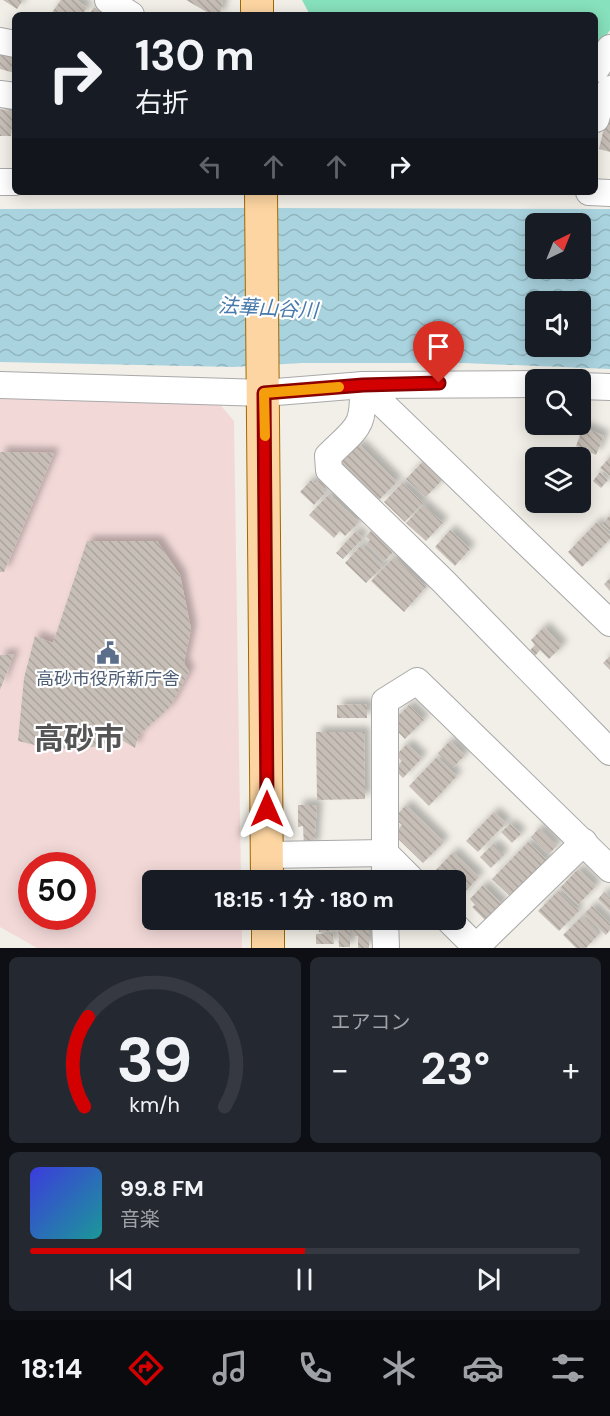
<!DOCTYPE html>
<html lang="ja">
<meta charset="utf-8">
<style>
:root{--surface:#171b24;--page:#242831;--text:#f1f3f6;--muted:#9ea1a6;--line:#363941;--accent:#d30002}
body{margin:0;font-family:"DM Sans","Noto Sans JP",sans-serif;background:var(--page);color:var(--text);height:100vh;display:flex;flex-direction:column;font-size:22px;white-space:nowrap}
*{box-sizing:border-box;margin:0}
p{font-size:20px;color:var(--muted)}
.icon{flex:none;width:33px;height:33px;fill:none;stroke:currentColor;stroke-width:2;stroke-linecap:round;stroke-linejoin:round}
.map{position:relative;height:948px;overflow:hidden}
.panel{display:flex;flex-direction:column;gap:9px;padding:9px;background:#0d0f14;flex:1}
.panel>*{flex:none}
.hud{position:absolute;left:12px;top:12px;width:586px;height:183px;border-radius:9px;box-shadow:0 3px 15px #0003;background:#171b24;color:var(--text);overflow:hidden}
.needle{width:39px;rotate:43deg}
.buttons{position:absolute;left:525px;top:213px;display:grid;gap:12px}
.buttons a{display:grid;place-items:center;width:66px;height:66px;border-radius:9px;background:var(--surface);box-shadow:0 3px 15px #0003;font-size:30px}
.speed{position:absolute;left:18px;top:852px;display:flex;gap:12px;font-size:30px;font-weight:700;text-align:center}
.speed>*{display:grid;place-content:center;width:78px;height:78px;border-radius:50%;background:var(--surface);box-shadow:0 3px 15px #0003;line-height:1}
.speed .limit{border:9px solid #d22;background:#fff;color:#111}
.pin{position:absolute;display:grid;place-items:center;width:51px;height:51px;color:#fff;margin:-62px -26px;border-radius:50% 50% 50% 0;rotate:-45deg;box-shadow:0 0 6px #0007}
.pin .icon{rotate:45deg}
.me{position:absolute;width:66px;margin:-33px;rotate:0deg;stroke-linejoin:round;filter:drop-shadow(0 0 4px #0008)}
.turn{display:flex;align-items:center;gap:21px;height:126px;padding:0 24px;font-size:27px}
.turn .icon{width:78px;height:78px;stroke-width:2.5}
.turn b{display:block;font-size:42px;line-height:51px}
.lanes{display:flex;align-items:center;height:57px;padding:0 24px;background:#0003;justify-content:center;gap:30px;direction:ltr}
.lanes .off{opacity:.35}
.big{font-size:45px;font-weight:700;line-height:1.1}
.panel .tile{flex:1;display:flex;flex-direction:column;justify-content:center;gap:9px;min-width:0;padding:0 21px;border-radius:9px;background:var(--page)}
.panel .dial{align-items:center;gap:0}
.dial svg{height:156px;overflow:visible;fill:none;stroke:var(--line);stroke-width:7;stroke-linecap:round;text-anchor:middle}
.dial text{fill:var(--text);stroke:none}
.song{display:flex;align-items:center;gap:18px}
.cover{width:72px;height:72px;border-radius:9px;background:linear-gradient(135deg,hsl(240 70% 55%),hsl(180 70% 35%))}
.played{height:6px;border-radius:3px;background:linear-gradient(90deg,var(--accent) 50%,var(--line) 50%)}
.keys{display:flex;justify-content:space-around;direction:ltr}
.heat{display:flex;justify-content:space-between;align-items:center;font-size:33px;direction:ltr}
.panel .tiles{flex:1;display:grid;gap:9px;grid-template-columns:1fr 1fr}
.tile:last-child{grid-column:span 2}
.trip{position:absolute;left:142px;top:870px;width:324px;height:60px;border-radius:9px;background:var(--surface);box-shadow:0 3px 15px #0003;font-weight:700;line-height:60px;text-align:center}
.dock{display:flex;height:96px;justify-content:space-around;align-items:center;background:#090b0e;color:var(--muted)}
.dock .icon{width:42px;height:42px}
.dock .selected{color:var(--accent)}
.dock b{font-size:27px;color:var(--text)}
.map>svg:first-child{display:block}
.commercial{fill:#f2d9d8;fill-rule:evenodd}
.pitch{fill:#87e1bd}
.water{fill:url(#water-waves);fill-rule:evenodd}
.building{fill:url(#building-back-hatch);filter:url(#shadow)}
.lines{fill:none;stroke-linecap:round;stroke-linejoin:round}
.minor-casing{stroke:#a9a9a9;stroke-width:28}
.major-casing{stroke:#9f6900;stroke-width:34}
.minor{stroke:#fff;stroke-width:26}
.major{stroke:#fdd5a2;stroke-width:32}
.route-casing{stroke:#890001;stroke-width:15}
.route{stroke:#d30002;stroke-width:10}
.slow{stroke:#f59e0b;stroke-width:10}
.labels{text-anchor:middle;stroke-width:4.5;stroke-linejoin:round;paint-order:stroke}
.service-label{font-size:18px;fill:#4e5e75;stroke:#fff}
.water-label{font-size:20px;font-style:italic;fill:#487aac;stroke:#fff}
.town-label{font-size:30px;font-weight:bold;fill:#555;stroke:#fff}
</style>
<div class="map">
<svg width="610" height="948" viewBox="0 0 610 948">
<defs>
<pattern id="water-waves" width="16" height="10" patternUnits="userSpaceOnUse" patternTransform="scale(1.5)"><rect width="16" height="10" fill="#a9d3df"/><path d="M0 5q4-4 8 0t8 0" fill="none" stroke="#91b5bf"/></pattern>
<pattern id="building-back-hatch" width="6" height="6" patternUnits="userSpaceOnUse" patternTransform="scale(1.5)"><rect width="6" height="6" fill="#c7bfb7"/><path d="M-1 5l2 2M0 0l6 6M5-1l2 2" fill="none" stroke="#aba49d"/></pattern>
<filter id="shadow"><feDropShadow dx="5.5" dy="-5.5" stdDeviation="3" flood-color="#0004"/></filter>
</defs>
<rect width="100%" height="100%" fill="#f2efe8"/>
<path class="commercial" d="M0 392 216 400 234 421 241 880H153V920H242V948H37L0 927ZM32 866H82V916H32Z"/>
<path class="pitch" d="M302 0H610V30L596 51V15H310Z"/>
<path class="water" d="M240 208 610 209V369L463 363H303L233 367 0 362V209ZM536 224H580V268H536ZM536 302H580V346H536Z"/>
<g class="building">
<path d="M3 0H23L17 9Z"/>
<path d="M61 0H77L87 8 82 15H50Z"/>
<path d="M186 0H223L220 15H212Z"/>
<path d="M94 7 106 15H89Z"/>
<path d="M0 47 15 51V73L0 69Z"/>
<path d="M609 107H610V152L599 149Z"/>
<path d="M0 109 13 112 11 136H0Z"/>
<path d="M583 427 604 436 596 455 576 446Z"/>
<path d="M359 444 397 482 375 504 336 466Z"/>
<path d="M0 452 54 453 4 572H0Z"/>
<path d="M610 457V476L600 468Z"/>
<path d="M426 458 446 476 426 497 406 479Z"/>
<path d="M600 472 608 480 601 488 593 481Z"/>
<path d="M311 480 315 484 319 480 326 487 322 491 325 493 314 505 300 492Z"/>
<path d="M402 483 423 503 405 522 384 502Z"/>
<path d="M329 494 359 522 345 536 340 531 334 538 309 515Z"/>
<path d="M423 505 443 523 426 541 406 523Z"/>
<path d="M610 515V531L602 524Z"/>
<path d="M597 522 610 535V539L582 567 568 552Z"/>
<path d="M450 530 470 549 455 566 435 547Z"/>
<path d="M356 531 363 538 343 559 336 553Z"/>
<path d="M371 531 393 552 384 562 366 544 370 540 366 536Z"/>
<path d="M87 541H157L180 575 191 629 184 663 189 672 170 707 138 736 135 748 118 738 94 747 51 749 18 741 24 678 35 636 53 643Z"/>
<path d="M361 545 383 566 366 583 345 563Z"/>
<path d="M394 557 426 587 404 612 371 581Z"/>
<path d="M610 578V591L604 584Z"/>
<path d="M544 627 562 646 549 659 540 650 535 656 530 650 535 645 531 640Z"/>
<path d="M14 654 0 690V655Z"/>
<path d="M610 656V670L603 663Z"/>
<path d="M367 704V718H337V705Z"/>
<path d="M409 705 424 720 405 739 390 724Z"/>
<path d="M316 732H364L365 799 317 800Z"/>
<path d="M450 741 465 755 453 768 438 753Z"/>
<path d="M407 744 422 758 403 778 394 769 402 761 396 755Z"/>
<path d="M437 757 457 776 429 806 409 786Z"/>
<path d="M298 805H317L314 847H304L303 826 298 827Z"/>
<path d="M406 805 444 842 423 863 393 834 402 825 394 818Z"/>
<path d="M494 812 506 823 478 852 466 841Z"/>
<path d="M510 824 521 834 512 843 501 832Z"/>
<path d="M539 828 557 846 549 854 531 837Z"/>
<path d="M528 842 548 861 512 898 492 879Z"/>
<path d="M493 844 504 855 491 868 480 857Z"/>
<path d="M453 852 479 877 461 896 456 891V880H445L435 871Z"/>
<path d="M578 869 596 886 578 905 560 888Z"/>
<path d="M483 885 503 905 487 922 472 907 475 905 470 899Z"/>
<path d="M558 891 579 911 559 931 538 911Z"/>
<path d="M604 892 610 898V911L598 899Z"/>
<path d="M592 906 610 924V930L606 935 584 914Z"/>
<path d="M582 916 600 933 586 948H576L563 935Z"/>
<path d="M319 920H334V931L319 932Z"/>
<path d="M353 922H369V948H358V936H353Z"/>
<path d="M338 930H350V947H339Z"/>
<path d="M316 934H333L334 944H316Z"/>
</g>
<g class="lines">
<g class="minor-casing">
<g id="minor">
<path d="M108 0 131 15"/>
<path d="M0 41 15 44"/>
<path d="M596 69 610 48"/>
<path d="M0 94 15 96"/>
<path d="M596 119 600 104 610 89"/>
<path d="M0 182H15"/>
<path d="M589 192 610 193"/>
<path d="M536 384 363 385C364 429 358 426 328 456L329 470 443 581 610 752"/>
<path d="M0 385 264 393 363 385 610 623"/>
<path d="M580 386 610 387"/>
<path d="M267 855 385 853 412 880"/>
<path d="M385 880V701L417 681 610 869"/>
<path d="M385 920 386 948"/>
<path d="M449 920 477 948"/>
<path d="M475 948 584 842"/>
</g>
</g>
<g class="major-casing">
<g id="major">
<path d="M257 0V15"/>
<path d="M261 192 267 880"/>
<path d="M268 920V948"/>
</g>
</g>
<use href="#minor" class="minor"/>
<use href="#major" class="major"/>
</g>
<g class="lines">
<g class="route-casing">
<path id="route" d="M267 809 264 393 363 385 439 383"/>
</g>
<use href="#route" class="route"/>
<path class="slow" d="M265 436 264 393 339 387"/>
</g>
<defs>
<g id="civic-bare" transform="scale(1.8)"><path d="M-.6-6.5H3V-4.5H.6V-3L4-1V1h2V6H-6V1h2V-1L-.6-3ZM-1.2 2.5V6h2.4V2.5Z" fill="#5c6f8a" stroke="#fff" stroke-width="2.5" paint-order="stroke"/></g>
</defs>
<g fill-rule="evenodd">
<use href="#civic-bare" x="108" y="653"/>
</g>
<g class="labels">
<g class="service-label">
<text x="108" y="685">高砂市役所新庁舎</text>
</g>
<g class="water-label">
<text transform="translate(268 308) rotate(3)" y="7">法華山谷川</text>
</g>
<g class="town-label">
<text x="79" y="749">高砂市</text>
</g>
</g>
</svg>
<div class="buttons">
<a><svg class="needle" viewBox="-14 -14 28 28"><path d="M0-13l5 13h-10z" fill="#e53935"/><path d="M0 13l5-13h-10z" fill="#9ea1a6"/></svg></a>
<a><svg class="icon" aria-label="sound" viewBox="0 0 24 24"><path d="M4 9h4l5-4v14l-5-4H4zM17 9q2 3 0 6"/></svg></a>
<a><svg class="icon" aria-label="search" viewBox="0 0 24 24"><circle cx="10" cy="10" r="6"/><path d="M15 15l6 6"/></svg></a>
<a><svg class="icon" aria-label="layers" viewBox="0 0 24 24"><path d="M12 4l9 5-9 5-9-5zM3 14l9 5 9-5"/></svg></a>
</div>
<div class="speed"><div class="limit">50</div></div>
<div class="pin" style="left:439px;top:383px;background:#d93025"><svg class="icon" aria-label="arrive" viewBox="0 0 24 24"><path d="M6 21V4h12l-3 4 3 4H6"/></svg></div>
<svg class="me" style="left:267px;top:809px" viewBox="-20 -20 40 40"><path d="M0-17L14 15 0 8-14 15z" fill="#d30002" stroke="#fff" stroke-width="4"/></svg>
<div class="trip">18:15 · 1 分 · 180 m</div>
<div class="hud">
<div class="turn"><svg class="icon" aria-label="right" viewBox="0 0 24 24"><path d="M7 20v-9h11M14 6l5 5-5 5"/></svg><div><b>130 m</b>右折</div></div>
<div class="lanes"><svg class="icon off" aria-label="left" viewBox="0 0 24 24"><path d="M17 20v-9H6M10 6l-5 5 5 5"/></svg><svg class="icon off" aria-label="ahead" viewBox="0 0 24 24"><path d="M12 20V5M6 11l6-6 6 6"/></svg><svg class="icon off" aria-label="ahead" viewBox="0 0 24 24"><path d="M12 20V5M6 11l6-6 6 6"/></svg><svg class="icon" aria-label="right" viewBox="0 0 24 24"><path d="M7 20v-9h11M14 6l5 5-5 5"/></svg></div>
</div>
</div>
<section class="panel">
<div class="tiles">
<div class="tile dial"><svg viewBox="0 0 100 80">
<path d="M14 69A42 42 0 1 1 86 69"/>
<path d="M14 69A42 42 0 0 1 16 23" stroke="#d30002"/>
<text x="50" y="56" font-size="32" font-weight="700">39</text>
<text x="50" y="72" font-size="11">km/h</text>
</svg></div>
<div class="tile"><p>エアコン</p>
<div class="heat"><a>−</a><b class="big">23°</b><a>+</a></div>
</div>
<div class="tile">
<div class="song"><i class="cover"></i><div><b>99.8 FM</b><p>音楽</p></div></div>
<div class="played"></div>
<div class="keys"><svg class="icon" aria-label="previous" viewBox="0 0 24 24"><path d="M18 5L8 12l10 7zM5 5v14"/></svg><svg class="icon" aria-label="pause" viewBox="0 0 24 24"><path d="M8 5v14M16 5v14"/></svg><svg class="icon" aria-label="next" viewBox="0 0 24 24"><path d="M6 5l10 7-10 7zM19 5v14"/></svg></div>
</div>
</div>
</section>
<nav class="dock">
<b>18:14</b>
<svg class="icon selected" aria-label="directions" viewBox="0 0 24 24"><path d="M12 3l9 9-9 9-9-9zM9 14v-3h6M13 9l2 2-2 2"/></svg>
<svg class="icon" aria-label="music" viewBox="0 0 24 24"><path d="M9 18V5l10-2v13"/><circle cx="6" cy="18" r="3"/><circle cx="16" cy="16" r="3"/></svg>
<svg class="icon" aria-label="phone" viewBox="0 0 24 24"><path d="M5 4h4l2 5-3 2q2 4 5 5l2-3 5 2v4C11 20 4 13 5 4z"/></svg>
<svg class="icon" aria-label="climate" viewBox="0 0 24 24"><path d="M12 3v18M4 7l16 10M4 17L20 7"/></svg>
<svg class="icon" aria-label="car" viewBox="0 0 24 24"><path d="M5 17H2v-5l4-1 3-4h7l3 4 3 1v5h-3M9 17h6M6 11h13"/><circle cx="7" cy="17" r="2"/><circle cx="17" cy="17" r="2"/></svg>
<svg class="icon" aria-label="filters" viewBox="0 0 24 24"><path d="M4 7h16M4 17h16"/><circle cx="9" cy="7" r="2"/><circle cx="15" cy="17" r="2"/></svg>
</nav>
